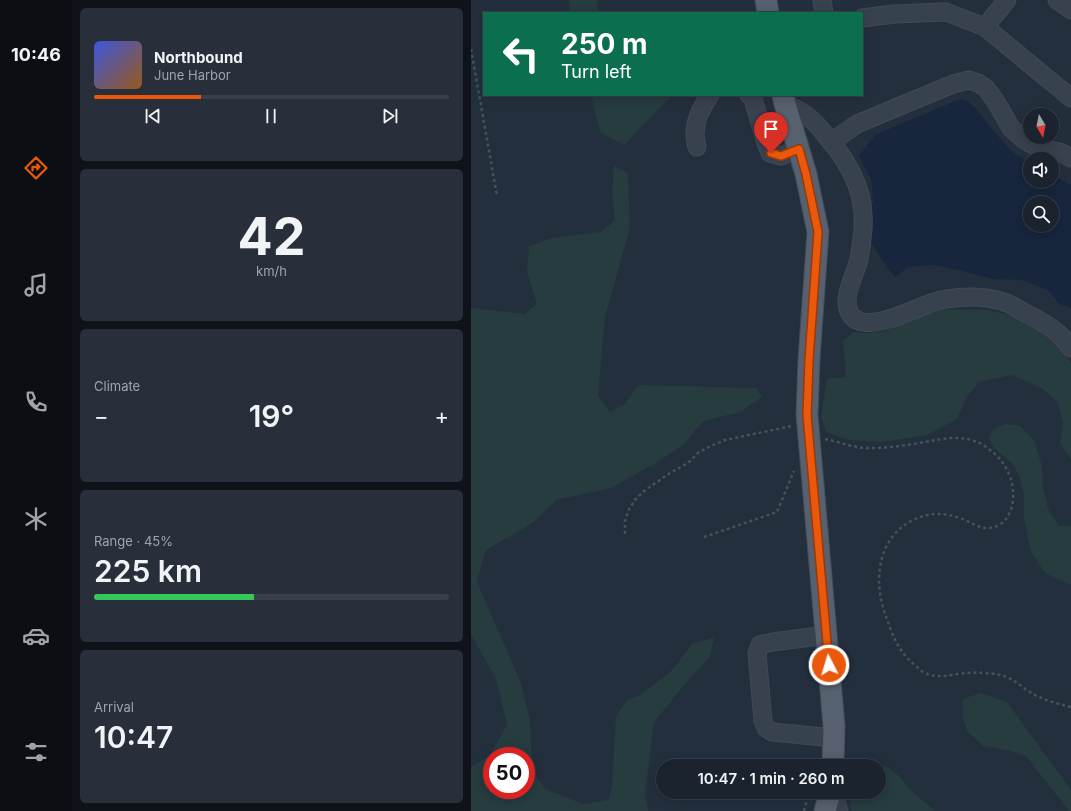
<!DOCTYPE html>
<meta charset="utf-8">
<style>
:root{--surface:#1b232e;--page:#282f3a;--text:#f1f3f6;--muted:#a0a4aa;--line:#39404a;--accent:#ea580c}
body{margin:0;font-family:Inter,sans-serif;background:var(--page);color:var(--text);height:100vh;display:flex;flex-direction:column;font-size:15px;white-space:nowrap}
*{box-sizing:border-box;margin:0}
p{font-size:13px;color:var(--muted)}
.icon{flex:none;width:22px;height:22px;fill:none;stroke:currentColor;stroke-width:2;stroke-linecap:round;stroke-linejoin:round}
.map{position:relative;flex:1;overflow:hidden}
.sheet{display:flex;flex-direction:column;gap:8px;padding:8px;background:#0f1319;width:399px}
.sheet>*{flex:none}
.hud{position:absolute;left:12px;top:12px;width:380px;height:84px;border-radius:0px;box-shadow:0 2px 10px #0003,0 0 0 1px var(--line);background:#0b6e4f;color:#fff;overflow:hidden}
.needle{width:26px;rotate:170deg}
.tools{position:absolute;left:552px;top:108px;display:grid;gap:8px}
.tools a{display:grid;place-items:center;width:36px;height:36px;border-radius:50%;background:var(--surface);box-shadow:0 2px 10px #0003,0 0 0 1px var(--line);font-size:20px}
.speed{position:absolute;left:12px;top:747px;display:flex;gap:8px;font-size:20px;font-weight:700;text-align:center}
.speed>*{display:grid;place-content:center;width:52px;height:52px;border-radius:50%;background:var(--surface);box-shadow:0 2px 10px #0003,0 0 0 1px var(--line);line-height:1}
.speed .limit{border:6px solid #d22;background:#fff;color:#111}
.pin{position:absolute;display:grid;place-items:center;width:34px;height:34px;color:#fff;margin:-41px -17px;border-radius:50% 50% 50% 0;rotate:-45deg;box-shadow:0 0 4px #0007}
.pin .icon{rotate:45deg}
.me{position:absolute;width:44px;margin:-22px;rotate:355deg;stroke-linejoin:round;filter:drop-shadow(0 0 3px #0008)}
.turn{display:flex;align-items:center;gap:14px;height:84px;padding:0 12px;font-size:18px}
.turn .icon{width:52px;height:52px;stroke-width:2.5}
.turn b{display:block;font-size:28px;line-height:34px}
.big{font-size:30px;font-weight:600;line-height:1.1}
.sheet .card{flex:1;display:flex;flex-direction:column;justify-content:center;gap:6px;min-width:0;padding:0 14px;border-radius:6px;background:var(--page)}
.sheet .dial{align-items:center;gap:0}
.dial b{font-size:52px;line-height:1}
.song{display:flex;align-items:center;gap:12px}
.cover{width:48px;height:48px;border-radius:6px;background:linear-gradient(135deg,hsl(230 70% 55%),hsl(30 70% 35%))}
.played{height:4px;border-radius:2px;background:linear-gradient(90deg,var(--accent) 30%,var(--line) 30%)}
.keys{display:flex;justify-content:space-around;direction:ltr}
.heat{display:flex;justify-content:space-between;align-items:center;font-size:22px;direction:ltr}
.charge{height:6px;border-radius:3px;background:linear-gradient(90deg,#34c759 45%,var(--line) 0)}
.trip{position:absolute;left:185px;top:759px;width:230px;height:40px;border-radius:20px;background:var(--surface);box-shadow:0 2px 10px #0003,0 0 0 1px var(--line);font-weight:600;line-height:40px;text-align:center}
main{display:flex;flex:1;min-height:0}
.menu{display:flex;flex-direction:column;width:72px;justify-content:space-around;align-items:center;background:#0b0e12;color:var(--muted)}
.menu .icon{width:28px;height:28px}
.menu .active{color:var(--accent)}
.menu b{font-size:18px;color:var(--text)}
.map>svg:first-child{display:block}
.green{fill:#263c3f;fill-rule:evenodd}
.water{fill:#17263c;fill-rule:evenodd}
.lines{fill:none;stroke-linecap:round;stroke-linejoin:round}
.minor-casing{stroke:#414a57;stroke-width:19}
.major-casing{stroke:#414a57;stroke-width:23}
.path{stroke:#3f5557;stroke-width:2.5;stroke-dasharray:3 3;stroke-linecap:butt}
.minor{stroke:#38414e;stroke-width:17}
.major{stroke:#56606e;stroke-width:21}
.route-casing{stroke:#983908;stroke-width:10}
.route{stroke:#ea580c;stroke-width:7}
</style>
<main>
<nav class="menu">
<b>10:46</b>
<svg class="icon active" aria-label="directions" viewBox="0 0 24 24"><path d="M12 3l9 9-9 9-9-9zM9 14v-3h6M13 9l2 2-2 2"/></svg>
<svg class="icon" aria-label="music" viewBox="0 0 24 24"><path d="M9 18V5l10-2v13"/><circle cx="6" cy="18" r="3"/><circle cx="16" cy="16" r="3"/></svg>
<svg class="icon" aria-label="phone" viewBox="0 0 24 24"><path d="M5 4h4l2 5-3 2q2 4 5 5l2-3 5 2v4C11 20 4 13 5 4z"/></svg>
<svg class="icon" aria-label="climate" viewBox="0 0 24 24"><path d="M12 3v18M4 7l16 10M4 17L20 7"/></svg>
<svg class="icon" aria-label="car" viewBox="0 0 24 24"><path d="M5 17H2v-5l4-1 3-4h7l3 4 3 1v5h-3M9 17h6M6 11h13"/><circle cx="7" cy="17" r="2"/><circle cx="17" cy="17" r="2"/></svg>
<svg class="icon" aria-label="filters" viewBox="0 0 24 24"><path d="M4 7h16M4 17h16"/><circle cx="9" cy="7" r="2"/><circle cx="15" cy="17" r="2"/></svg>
</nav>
<section class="sheet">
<div class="card">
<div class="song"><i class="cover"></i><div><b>Northbound</b><p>June Harbor</p></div></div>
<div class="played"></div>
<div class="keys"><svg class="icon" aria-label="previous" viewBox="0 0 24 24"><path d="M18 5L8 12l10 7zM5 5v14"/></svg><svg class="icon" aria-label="pause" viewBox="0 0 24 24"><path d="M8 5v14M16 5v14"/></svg><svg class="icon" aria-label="next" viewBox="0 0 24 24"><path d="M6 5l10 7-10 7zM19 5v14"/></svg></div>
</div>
<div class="card dial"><b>42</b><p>km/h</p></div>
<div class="card"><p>Climate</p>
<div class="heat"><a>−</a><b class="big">19°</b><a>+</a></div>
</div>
<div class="card"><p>Range · 45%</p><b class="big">225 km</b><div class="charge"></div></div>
<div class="card"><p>Arrival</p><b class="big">10:47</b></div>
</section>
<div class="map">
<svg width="600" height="811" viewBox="0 0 600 811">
<rect width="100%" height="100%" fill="#242f3e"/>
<g class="green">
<path d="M98 0H127L126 13H100Z"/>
<path d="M120 95H201L153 145 129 132Z"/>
<path d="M143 165 157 174 159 227 134 317 127 396 139 412 154 404 167 385 286 388 291 397 269 412 232 421 213 444 190 460 140 488 85 500 63 522 15 550 6 582 50 683 59 720 61 769 74 789 112 804 138 800 141 785 145 717 155 701 171 694 201 670 222 643 243 638 239 657 218 679 183 722 174 793 177 811H0V767L19 755 36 725 25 679 0 634V308L54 314 66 304 56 272 58 246 80 238 130 232 144 220 141 192ZM21 756H55V790H21Z"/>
<path d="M473 309 517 310 557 320 590 345 600 363V459L589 443 592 424 587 402 572 389 541 375 508 382 495 398 486 419 456 435 411 442 378 440 355 432 350 416 356 379 375 377 372 341 382 332 396 333 414 331 436 321Z"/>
<path d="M533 424 548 425 563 440 571 466 572 487 577 509 588 526H600V585L574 573 560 552 553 517V495L550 481 543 465 524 449 518 439 520 431Z"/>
<path d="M510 693 536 702 600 790V811H598L555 756 535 750 512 746 496 731 492 717 491 699Z"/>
<path d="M415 766 428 776 439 790 464 811H380L378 792H408V767Z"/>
</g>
<path class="water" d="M490 99 496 101 505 108 519 127 540 151 559 163V181H581V175L600 185V308L589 304 576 290 552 280 522 279 488 270 461 265 437 267 424 277 415 266 399 241 398 216 402 202 400 179 388 156 404 135 484 101ZM559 203H581V225H559Z"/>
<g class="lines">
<g class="minor-casing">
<g id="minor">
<path d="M351 0 353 13"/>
<path d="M586 0 600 10"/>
<path d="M391 18 424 14 475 12 514 27 600 98"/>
<path d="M514 27 536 0"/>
<path d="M278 95 282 99 294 140 299 153 310 156 328 149"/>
<path d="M314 104C321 107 329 110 335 115 343 121 350 129 356 137 382 167 397 198 391 239 390 247 389 255 387 263 384 272 376 291 376 300 376 307 378 315 384 319 404 332 448 305 470 300 491 296 516 296 536 303 541 305 545 308 549 310 562 317 577 324 588 334 592 338 596 343 600 348"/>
<path d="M360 142 386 124 482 84 498 80 507 83 515 88 525 102 540 128 552 139 564 146 591 153 600 158"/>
<path d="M226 147C225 143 224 139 224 134 224 120 231 106 239 95"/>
<path d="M355 635 302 642 289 645 286 653 292 721 295 728 301 732 363 738"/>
<path d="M362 792 368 811"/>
</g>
</g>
<g class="major-casing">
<g id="major">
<path d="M295 0 297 13"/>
<path d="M312 95 314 104 335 174 347 232 338 359 336 415 363 726 362 766"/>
<path d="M354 811 359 792"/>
</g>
</g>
<g class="path">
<path d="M0 49 26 196"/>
<path d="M354 439C370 442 385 449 401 448 415 448 429 446 442 444 475 439 499 429 526 456 535 465 542 479 542 493 543 504 539 519 528 525 511 534 501 521 486 517 469 512 455 513 440 521 414 535 405 564 409 592 410 603 414 614 418 625 424 642 431 655 446 667 448 669 451 672 454 673 468 680 483 673 498 673 508 672 519 673 529 675 542 677 552 689 564 695 576 701 588 704 600 707"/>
<path d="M154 534V521L157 511 164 500 173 491 199 473 217 463 228 452 240 446 254 440 321 426"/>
<path d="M233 537 306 512 323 471"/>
<path d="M333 811 338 792"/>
</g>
<use href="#minor" class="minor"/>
<use href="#major" class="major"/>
</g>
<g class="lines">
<g class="route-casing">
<path id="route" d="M300 153 310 156 328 149 335 174 347 232 338 360 336 415 358 665"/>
</g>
<use href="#route" class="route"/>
</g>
</svg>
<div class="tools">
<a><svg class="needle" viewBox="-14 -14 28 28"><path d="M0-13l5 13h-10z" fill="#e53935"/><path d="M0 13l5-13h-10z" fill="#a0a4aa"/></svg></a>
<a><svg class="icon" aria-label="sound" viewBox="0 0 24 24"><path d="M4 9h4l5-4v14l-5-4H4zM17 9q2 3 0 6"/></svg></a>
<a><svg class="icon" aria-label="search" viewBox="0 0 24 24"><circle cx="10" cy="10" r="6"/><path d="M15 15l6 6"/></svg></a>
</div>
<div class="speed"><div class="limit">50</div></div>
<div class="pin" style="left:300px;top:153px;background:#d93025"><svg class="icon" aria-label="arrive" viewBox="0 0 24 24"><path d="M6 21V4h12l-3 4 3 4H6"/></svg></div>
<svg class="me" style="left:358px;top:665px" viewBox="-20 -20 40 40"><circle r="17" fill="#ea580c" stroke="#fff" stroke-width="3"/><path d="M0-11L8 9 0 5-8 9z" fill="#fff"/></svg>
<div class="trip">10:47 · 1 min · 260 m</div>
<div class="hud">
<div class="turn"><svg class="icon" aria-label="left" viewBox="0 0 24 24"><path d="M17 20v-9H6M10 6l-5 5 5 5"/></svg><div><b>250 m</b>Turn left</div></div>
</div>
</div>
</main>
